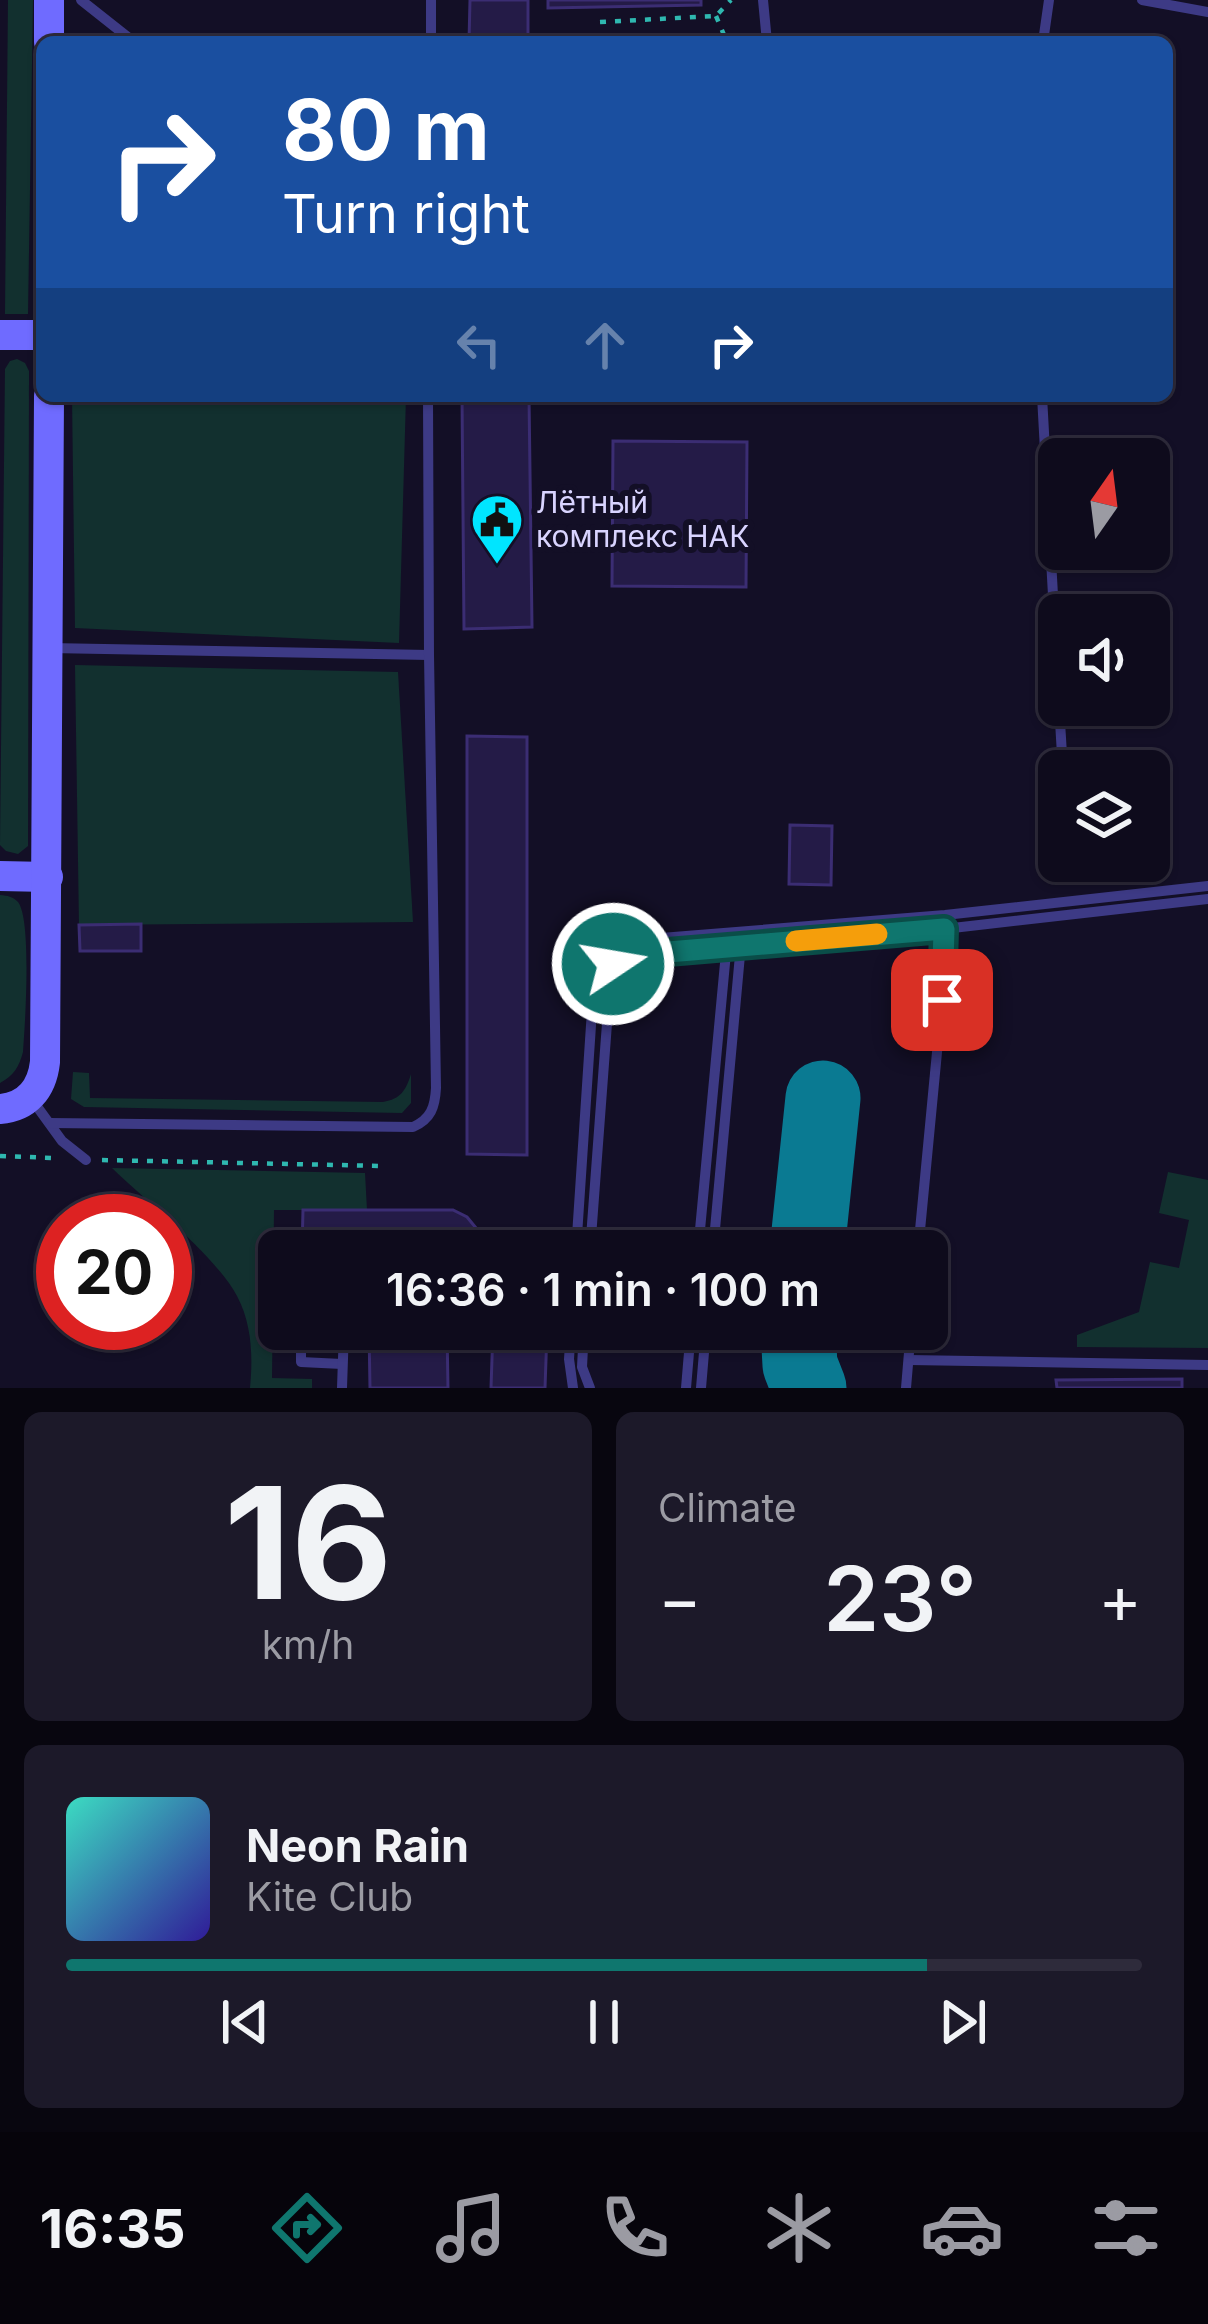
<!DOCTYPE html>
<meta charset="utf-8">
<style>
:root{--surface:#0e0b1c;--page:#1c1929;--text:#f1f3f6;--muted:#9b9ba3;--line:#2e2b3b;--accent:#0f766e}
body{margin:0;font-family:Inter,sans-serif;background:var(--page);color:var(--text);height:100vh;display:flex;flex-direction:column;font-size:45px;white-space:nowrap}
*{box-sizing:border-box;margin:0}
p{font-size:39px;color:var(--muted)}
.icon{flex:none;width:66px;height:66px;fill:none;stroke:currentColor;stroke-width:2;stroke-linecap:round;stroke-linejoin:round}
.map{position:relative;height:1388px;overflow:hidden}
.details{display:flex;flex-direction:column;gap:24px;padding:24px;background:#08060f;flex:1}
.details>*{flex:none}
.hud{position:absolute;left:36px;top:36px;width:1137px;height:366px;border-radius:18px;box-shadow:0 3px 9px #0004,0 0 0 3px var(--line);background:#1a4fa0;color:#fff;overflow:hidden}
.needle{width:78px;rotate:14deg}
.buttons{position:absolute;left:1038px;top:438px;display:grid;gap:24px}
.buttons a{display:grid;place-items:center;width:132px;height:132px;border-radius:18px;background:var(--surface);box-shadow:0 3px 9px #0004,0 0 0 3px var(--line);font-size:60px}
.speed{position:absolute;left:36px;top:1194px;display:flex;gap:24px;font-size:60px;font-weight:700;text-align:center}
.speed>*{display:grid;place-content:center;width:156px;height:156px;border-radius:50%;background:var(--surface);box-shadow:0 3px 9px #0004,0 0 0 3px var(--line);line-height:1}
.speed .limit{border:18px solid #d22;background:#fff;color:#111}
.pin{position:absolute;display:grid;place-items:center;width:102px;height:102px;color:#fff;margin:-51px;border-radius:24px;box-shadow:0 6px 18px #0006}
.me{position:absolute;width:132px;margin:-66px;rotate:78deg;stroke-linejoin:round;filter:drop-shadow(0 0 9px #0008)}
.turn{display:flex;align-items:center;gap:42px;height:252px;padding:0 48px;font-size:54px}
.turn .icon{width:156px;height:156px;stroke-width:2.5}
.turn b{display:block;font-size:84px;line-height:102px}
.lanes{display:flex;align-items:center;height:114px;padding:0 48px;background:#0003;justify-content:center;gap:60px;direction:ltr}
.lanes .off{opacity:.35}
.big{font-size:90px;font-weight:600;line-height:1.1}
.details .widget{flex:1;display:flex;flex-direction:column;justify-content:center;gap:18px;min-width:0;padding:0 42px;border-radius:18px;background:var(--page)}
.details .dial{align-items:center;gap:0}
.dial b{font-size:156px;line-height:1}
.song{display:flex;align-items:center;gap:36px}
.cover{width:144px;height:144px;border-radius:18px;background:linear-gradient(135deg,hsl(170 70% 55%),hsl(250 70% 35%))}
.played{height:12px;border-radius:6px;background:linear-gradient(90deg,var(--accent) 80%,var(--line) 80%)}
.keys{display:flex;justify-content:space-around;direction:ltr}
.heat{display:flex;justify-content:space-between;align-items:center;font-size:66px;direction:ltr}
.details .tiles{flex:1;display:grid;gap:24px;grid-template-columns:1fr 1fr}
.widget:last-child{grid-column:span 2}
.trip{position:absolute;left:258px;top:1230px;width:690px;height:120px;border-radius:18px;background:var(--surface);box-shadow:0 3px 9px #0004,0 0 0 3px var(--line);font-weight:600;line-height:120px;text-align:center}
.tabs{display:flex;height:192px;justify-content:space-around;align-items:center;background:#06040b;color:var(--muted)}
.tabs .icon{width:84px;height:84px}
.tabs .current{color:var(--accent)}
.tabs b{font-size:54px;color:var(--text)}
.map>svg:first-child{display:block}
.green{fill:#12302f}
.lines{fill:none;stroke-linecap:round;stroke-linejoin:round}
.taxiway{stroke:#0a7a92;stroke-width:75}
.building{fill:#241b47;stroke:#3b2d73;stroke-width:3}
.path{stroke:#2fb8b0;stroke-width:4.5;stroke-dasharray:6 9;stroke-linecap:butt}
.lane{stroke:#3d3a85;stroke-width:10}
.secondary{stroke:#6f6bff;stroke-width:30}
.route-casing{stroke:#0a4d48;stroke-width:30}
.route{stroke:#0f766e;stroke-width:21}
.slow{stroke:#f59e0b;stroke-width:21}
.labels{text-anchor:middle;stroke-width:12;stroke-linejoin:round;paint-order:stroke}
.poi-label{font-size:30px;fill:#d9d4ff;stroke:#130f26;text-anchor:start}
</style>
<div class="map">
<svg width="1208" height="1388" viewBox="0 0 1208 1388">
<rect width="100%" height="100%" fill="#130f26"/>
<g class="green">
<path d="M8 0H33L28 314H5Z"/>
<path d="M17 359 25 363 29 371 28 846 18 854 6 851 0 845 5 369 10 361Z"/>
<path d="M72 396H406L399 643 75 628Z"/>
<path d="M75 665 398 672 413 922 79 925Z"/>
<path d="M0 895C8 896 12 896 18 902 32 920 25 1025 23 1052 19 1067 14 1075 0 1083Z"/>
<path d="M73 1072 89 1073 90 1098 383 1102C401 1099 406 1090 411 1074V1103L402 1113 84 1107 71 1099Z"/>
<path d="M112 1168 365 1173 367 1210H274L272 1378 312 1379V1388H250C253 1357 252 1324 237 1296 216 1256 146 1201 112 1168Z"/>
<path d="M1168 1172 1208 1180V1348L1077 1347V1335L1139 1312 1150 1262 1179 1268 1189 1220 1159 1213Z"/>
</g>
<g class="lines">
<g class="taxiway">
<path d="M807 1251 823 1098"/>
<path d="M798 1329 800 1365 809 1388"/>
</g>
</g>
<g class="building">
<path d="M470 0H528V42H469Z"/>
<path d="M548 0H701V5L548 8Z"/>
<path d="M462 396H529L532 627 464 629Z"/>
<path d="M613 441 747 442 746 587 612 586Z"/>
<path d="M467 736 527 737V1155L467 1154Z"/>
<path d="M790 825 832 826 831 885 789 884Z"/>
<path d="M141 924V951H80L79 925Z"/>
<path d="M303 1210H453L467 1217 476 1228 481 1251H302Z"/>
<path d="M369 1329H447L448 1388H370Z"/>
<path d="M493 1329 547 1331 545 1388H491Z"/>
<path d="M1182 1379V1388H1057L1056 1380Z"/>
</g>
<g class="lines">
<g class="path">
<path d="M716 16 727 42"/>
<path d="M600 22 716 16 731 0"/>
<path d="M766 396V398"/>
<path d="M0 1156 54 1158"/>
<path d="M102 1160 383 1166"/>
</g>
<g class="lane">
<path d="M81 0 134 42"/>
<path d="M763 0 767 42"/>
<path d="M1142 0 1208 12"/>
<path d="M431 42V0"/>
<path d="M846 42 1043 40"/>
<path d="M1043 42 1049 0"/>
<path d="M1042 396 1059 704"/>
<path d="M49 648 429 655"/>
<path d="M1059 705 1063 771"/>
<path d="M33 1101 62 1141 86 1160"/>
<path d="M50 1123 413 1127C431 1119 435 1107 436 1088L429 655 428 396"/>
<path d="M576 1251 595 965 603 952 629 943 661 938 945 915 1208 886"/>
<path d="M590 1251 611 970 618 960 668 952 944 929 1208 899"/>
<path d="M698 1251 727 942"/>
<path d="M713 1251 741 944"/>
<path d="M918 1251 942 1000 944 924"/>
<path d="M301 1329V1362L342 1364"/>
<path d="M571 1329 569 1359 573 1388"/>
<path d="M584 1329 582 1367 590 1388"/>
<path d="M909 1360 1208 1365"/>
<path d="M342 1388 344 1329"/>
<path d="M686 1388 691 1329"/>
<path d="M701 1388 706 1329"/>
<path d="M906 1388 911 1329"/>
</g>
<g class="secondary">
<path d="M49 42V0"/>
<path d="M0 335H42"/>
<path d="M0 876 48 877"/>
<path d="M0 1109C27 1107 42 1089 45 1062L49 396"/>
</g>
</g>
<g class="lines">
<g class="route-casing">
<path id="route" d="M613 964 633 956 668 952 944 929 942 1000"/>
</g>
<use href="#route" class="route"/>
<path class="slow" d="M796 941 877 934"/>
</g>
<defs>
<g id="civic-pin" transform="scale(2.7)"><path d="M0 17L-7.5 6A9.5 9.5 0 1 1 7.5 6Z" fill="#00e5ff" stroke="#130f26"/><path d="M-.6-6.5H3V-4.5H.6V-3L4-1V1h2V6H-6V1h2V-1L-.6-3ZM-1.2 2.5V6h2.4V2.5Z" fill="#111"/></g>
</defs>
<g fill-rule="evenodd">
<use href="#civic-pin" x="497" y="520"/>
</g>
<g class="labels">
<g class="poi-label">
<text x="536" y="513">Лётный<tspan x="536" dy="34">комплекс НАК</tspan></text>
</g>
</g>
</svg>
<div class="buttons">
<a><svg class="needle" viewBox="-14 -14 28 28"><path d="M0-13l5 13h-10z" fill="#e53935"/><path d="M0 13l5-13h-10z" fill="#9b9ba3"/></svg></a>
<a><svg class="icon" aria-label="sound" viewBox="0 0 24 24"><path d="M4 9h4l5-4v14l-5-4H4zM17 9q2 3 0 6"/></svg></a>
<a><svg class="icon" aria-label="layers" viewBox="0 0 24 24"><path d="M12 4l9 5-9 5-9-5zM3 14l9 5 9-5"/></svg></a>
</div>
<div class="speed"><div class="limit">20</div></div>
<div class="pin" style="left:942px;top:1000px;background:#d93025"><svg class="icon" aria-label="arrive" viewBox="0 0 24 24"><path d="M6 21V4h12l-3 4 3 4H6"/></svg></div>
<svg class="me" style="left:613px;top:964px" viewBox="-20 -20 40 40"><circle r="17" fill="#0f766e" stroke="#fff" stroke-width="3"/><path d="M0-11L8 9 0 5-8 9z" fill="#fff"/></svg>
<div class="trip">16:36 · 1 min · 100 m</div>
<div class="hud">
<div class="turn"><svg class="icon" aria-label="right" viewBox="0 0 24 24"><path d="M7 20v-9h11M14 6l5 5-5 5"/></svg><div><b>80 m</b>Turn right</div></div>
<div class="lanes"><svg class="icon off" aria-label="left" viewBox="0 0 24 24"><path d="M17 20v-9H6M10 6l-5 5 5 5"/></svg><svg class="icon off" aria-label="ahead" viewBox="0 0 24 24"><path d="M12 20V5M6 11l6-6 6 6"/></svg><svg class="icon" aria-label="right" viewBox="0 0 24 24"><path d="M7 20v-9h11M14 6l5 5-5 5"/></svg></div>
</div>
</div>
<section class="details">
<div class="tiles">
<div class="widget dial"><b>16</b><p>km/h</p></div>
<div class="widget"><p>Climate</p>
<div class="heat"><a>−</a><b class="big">23°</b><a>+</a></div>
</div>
<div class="widget">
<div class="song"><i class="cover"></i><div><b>Neon Rain</b><p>Kite Club</p></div></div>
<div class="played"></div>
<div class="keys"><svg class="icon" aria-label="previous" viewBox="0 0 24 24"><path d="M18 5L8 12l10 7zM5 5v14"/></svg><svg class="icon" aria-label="pause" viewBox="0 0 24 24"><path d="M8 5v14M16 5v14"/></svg><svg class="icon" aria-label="next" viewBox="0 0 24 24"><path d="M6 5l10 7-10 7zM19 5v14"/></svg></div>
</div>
</div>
</section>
<nav class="tabs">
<b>16:35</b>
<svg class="icon current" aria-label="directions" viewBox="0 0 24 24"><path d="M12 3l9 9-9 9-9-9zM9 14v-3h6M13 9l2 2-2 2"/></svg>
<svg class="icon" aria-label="music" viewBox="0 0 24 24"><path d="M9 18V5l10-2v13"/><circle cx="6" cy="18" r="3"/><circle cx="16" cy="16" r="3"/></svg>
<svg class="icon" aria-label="phone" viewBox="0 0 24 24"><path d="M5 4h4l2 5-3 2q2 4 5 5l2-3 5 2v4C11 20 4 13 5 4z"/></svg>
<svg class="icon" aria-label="climate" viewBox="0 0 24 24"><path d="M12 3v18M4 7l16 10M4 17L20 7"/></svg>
<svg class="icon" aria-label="car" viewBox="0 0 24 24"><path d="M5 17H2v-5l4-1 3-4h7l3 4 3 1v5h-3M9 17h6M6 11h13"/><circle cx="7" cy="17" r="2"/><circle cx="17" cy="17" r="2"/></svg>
<svg class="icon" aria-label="filters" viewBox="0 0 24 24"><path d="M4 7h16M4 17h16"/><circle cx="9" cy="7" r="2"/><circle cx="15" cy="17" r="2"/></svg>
</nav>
